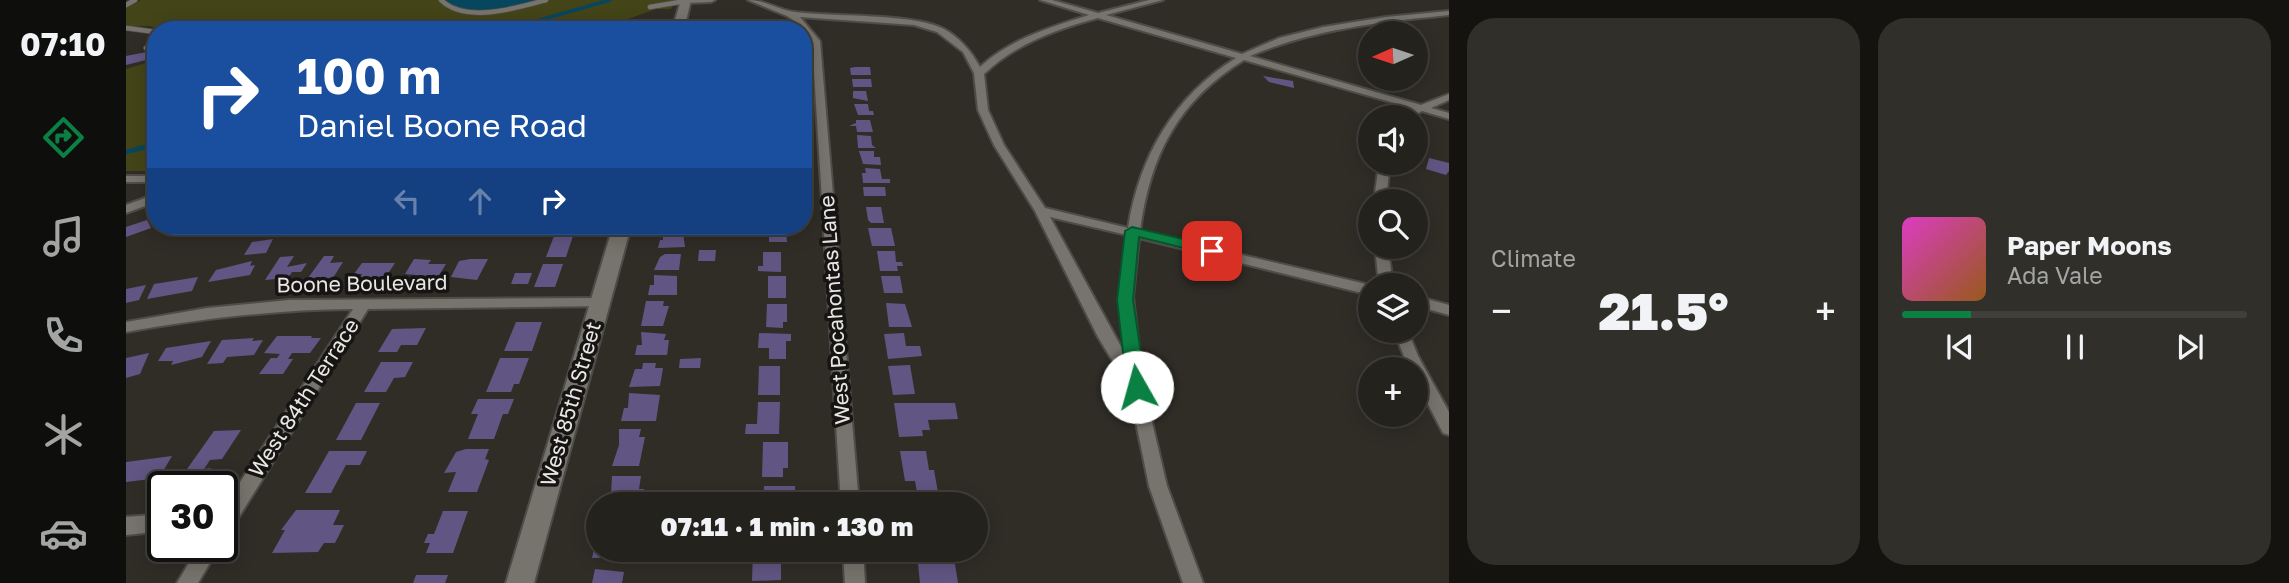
<!DOCTYPE html>
<meta charset="utf-8">
<style>
:root{--surface:#24221d;--page:#302f2a;--text:#f1f3f6;--muted:#a3a4a4;--line:#413f3b;--accent:#0b8043}
body{margin:0;font-family:"Golos Text",sans-serif;background:var(--page);color:var(--text);height:100vh;display:flex;flex-direction:column;font-size:26px;white-space:nowrap}
*{box-sizing:border-box;margin:0}
p{font-size:23px;color:var(--muted)}
.icon{flex:none;width:38px;height:38px;fill:none;stroke:currentColor;stroke-width:2;stroke-linecap:round;stroke-linejoin:round}
.map{position:relative;flex:1;overflow:hidden}
.drawer{display:flex;flex-direction:column;gap:18px;padding:18px;background:#141310;width:840px}
.drawer>*{flex:none}
.banner{position:absolute;left:21px;top:21px;width:665px;height:214px;border-radius:28px;box-shadow:0 4px 18px #0003,0 0 0 2px var(--line);background:#1a4fa0;color:#fff;overflow:hidden}
.needle{width:46px;rotate:267deg}
.fabs{position:absolute;left:1232px;top:21px;display:grid;gap:14px}
.fabs a{display:grid;place-items:center;width:70px;height:70px;border-radius:50%;background:var(--surface);box-shadow:0 4px 18px #0003,0 0 0 2px var(--line);font-size:35px}
.speed{position:absolute;left:21px;top:471px;display:flex;gap:14px;font-size:35px;font-weight:700;text-align:center}
.speed>*{display:grid;place-content:center;width:91px;height:91px;border-radius:50%;background:var(--surface);box-shadow:0 4px 18px #0003,0 0 0 2px var(--line);line-height:1}
.speed .limit{border:4px solid #111;border-radius:10px;background:#fff;color:#111}
.pin{position:absolute;display:grid;place-items:center;width:60px;height:60px;color:#fff;margin:-30px;border-radius:14px;box-shadow:0 4px 10px #0006}
.me{position:absolute;width:77px;margin:-38px;rotate:353deg;stroke-linejoin:round;filter:drop-shadow(0 0 5px #0008)}
.turn{display:flex;align-items:center;gap:24px;height:147px;padding:0 35px;font-size:32px}
.turn .icon{width:91px;height:91px;stroke-width:2.5}
.turn b{display:block;font-size:49px;line-height:60px}
.lanes{display:flex;align-items:center;height:66px;padding:0 35px;background:#0003;justify-content:center;gap:35px;direction:ltr}
.lanes .off{opacity:.35}
.big{font-size:52px;font-weight:800;line-height:1.1}
.drawer .card{flex:1;display:flex;flex-direction:column;justify-content:center;gap:10px;min-width:0;padding:0 24px;border-radius:28px;background:var(--page)}
.song{display:flex;align-items:center;gap:21px}
.cover{width:84px;height:84px;border-radius:10px;background:linear-gradient(135deg,hsl(310 70% 55%),hsl(30 70% 35%))}
.played{height:7px;border-radius:4px;background:linear-gradient(90deg,var(--accent) 20%,var(--line) 20%)}
.keys{display:flex;justify-content:space-around;direction:ltr}
.heat{display:flex;justify-content:space-between;align-items:center;font-size:38px;direction:ltr}
.drawer .tiles{flex:1;display:grid;gap:18px;grid-template-columns:repeat(2,1fr)}
.trip{position:absolute;left:460px;top:492px;width:402px;height:70px;border-radius:35px;background:var(--surface);box-shadow:0 4px 18px #0003,0 0 0 2px var(--line);font-weight:800;line-height:70px;text-align:center}
main{display:flex;flex:1;min-height:0}
.menu{display:flex;flex-direction:column;width:126px;justify-content:space-around;align-items:center;background:#0e0e0c;color:var(--muted)}
.menu .icon{width:49px;height:49px}
.menu .active{color:var(--accent)}
.menu b{font-size:32px;color:var(--text)}
.map>svg:first-child{display:block}
.green{fill:#434518}
.water{fill:#06475f}
.lines{fill:none;stroke-linecap:round;stroke-linejoin:round}
.stream-far1{stroke:#06475f;stroke-width:3.5}
.stream{stroke:#06475f;stroke-width:4.5}
.building{fill:#615683}
.lane-casing{stroke:#4e4c47;stroke-width:6}
.street-casing{stroke:#4e4c47;stroke-width:4}
.secondary-casing{stroke:#4e4c47;stroke-width:4}
.lane{stroke:#77746d;stroke-width:4.5}
.street{fill:#77746d;fill-rule:evenodd}
.secondary{fill:#77746d;fill-rule:evenodd}
.route{fill:#0b8043;stroke:#07532c;stroke-width:2}
.labels{text-anchor:middle;stroke-width:7;stroke-linejoin:round;paint-order:stroke}
.street-label{font-size:21px;fill:#e9e7e3;stroke:#161513}
</style>
<main>
<nav class="menu">
<b>07:10</b>
<svg class="icon active" aria-label="directions" viewBox="0 0 24 24"><path d="M12 3l9 9-9 9-9-9zM9 14v-3h6M13 9l2 2-2 2"/></svg>
<svg class="icon" aria-label="music" viewBox="0 0 24 24"><path d="M9 18V5l10-2v13"/><circle cx="6" cy="18" r="3"/><circle cx="16" cy="16" r="3"/></svg>
<svg class="icon" aria-label="phone" viewBox="0 0 24 24"><path d="M5 4h4l2 5-3 2q2 4 5 5l2-3 5 2v4C11 20 4 13 5 4z"/></svg>
<svg class="icon" aria-label="climate" viewBox="0 0 24 24"><path d="M12 3v18M4 7l16 10M4 17L20 7"/></svg>
<svg class="icon" aria-label="car" viewBox="0 0 24 24"><path d="M5 17H2v-5l4-1 3-4h7l3 4 3 1v5h-3M9 17h6M6 11h13"/><circle cx="7" cy="17" r="2"/><circle cx="17" cy="17" r="2"/></svg>
</nav>
<div class="map">
<svg width="1323" height="583" viewBox="0 0 1323 583">
<rect width="100%" height="100%" fill="#302d27"/>
<g class="green">
<path d="M15 0H549L545 9H530L471 30H33L24 26H0V8Z"/>
<path d="M30 60V171H0V69Z"/>
</g>
<path class="water" d="M319 0H416C392 7 338 21 319 0Z"/>
<g class="lines">
<path class="stream-far1" d="M379 30 484 0"/>
<path class="stream" d="M0 152 30 144"/>
</g>
<g class="building">
<path d="M26 51 28 58 0 65V56Z"/>
<path d="M729 67H744L745 75H725L724 68Z"/>
<path d="M1137 76 1167 81 1168 88 1143 82Z"/>
<path d="M726 79H745L746 87H727Z"/>
<path d="M727 91H740L742 101 727 98Z"/>
<path d="M728 104H742L743 111H747L748 115H732Z"/>
<path d="M730 120H744L747 132H731L730 126H723L730 123Z"/>
<path d="M731 135 745 136 746 145 750 148H732Z"/>
<path d="M733 151H748V157H754L755 165 737 164Z"/>
<path d="M1303 158 1323 163V171L1320 175 1300 169Z"/>
<path d="M739 168 754 169 756 179H764V183H737L736 173H740Z"/>
<path d="M737 187H759L760 196H738Z"/>
<path d="M740 207H755L758 223H745L742 220Z"/>
<path d="M21 220 25 228 0 237V227Z"/>
<path d="M643 228H660L661 242H643Z"/>
<path d="M742 228H765L769 246H746Z"/>
<path d="M537 231 557 232 559 247 532 248 534 240H537Z"/>
<path d="M428 236H447L440 257H420Z"/>
<path d="M147 239 140 253 118 255 126 242Z"/>
<path d="M573 250H590L589 261H572Z"/>
<path d="M751 251H769L770 262H776L777 266H771L772 271H754Z"/>
<path d="M637 252H655V272L632 271V266H637Z"/>
<path d="M539 254H555L553 270H528L534 257Z"/>
<path d="M168 256 161 267 181 263 175 272H166L162 278 139 280 154 257Z"/>
<path d="M198 256H208L204 263 217 262 207 278H182Z"/>
<path d="M288 259 305 260 302 264H320L312 277 279 274Z"/>
<path d="M344 259H362L351 280 325 277 333 261Z"/>
<path d="M126 261 124 266 129 265 124 275 82 282 90 270Z"/>
<path d="M236 263H269L259 278H234L236 274H228Z"/>
<path d="M417 264H437L429 287H408Z"/>
<path d="M389 273H406L402 284H385Z"/>
<path d="M528 275 551 276V295H522L524 285H528Z"/>
<rect x="642" y="276" width="18" height="22"/>
<path d="M755 276H774L777 293H758Z"/>
<path d="M72 277 66 291 21 299 28 284Z"/>
<path d="M20 285 13 300 0 303V289Z"/>
<path d="M520 301H538L537 306H543L537 326H515Z"/>
<path d="M760 303 779 304 786 327H763Z"/>
<path d="M641 304H661V322H657V328L640 327Z"/>
<path d="M390 322H416L406 351H378Z"/>
<path d="M300 328 291 345H275L271 352H252L266 329Z"/>
<path d="M515 332 540 334 538 340H543L541 355H509L511 345H516Z"/>
<path d="M633 333 665 334V341H660V359H643V348H632Z"/>
<path d="M778 333 780 346H794L796 356 762 359 758 334Z"/>
<path d="M151 336H186L185 338H195L184 353H166L162 359H167L157 374H133L145 358H151L154 354 138 353Z"/>
<path d="M128 338 126 341 137 340 128 355 101 357 97 363 81 364 96 340Z"/>
<path d="M85 341 76 357 45 365 47 361H32L40 348Z"/>
<path d="M23 353 14 374 0 378V358Z"/>
<path d="M374 358H403L393 384H388L385 392H360Z"/>
<path d="M575 358 574 368H553L554 359Z"/>
<path d="M255 362H287L279 377 268 378 260 392H238Z"/>
<path d="M517 363H530L529 368H537L534 386 503 387 509 369H516Z"/>
<path d="M784 365 789 394 767 395 762 366Z"/>
<path d="M633 366H654V395H632Z"/>
<path d="M503 393 534 395 530 421H495L498 408H502Z"/>
<path d="M352 399H388L382 414H377L368 439H342L352 414H345Z"/>
<path d="M632 402H654L653 434H619L620 424H631Z"/>
<path d="M230 403H254L235 440H210Z"/>
<path d="M768 403H829L832 419 802 420 804 430H796L797 436 773 437Z"/>
<path d="M493 429H515L513 437H519L513 466H486L493 445Z"/>
<path d="M115 430 96 459 84 460 78 469 85 468 73 486H49L88 431Z"/>
<path d="M637 442H662V468H657V477H636Z"/>
<path d="M340 449H363L359 459 363 460 351 492H322L330 472 318 473 330 452Z"/>
<path d="M203 451H241L234 465H220L205 493H179Z"/>
<path d="M774 451H800L803 470H808L813 498H792L789 481H779Z"/>
<path d="M46 456 33 478 0 482V462Z"/>
<path d="M486 476H515L513 489H518L515 504H477L480 494H485Z"/>
<path d="M638 486H669V497H661V504H637Z"/>
<path d="M170 510H214L207 525H218L209 543H198L192 552 146 553 159 530H155Z"/>
<path d="M317 511H342L327 553H300L304 543H298L302 534H308Z"/>
<path d="M469 544H472V550H506L505 557 466 558Z"/>
<path d="M627 550H655V580L626 581Z"/>
<path d="M789 550H820L821 554 790 553Z"/>
<path d="M792 564H829L832 583H794Z"/>
<path d="M469 569 498 572 496 583H466Z"/>
<path d="M290 575H322L319 583H287Z"/>
</g>
<g class="lines">
<g class="lane-casing">
<g id="lane">
<path d="M315 0C339 24 391 8 420 0"/>
<path d="M0 5 9 0"/>
<path d="M524 7 560 1"/>
<path d="M0 28 30 32"/>
<path d="M20 48 30 46"/>
</g>
</g>
<g class="street-casing">
<g id="street">
<path d="M557 0H589L585 2 560 3Z"/>
<path d="M622 0C639 0 652 10 669 12 706 17 787 13 818 29 834 38 845 51 854 67 884 39 925 27 963 15L914 0H926L972 13 1023 0H1037L980 15 1116 54 1153 38 1197 27 1260 17 1323 11V15C1254 22 1188 29 1124 56L1295 105 1323 94V100L1305 108 1323 113V119L1296 111 1286 117H1276L1286 108 1118 60C1052 101 1024 155 1014 231L1244 285V295L1013 238 1007 297 1017 384 1041 486 1077 583H1057L1023 486 1003 388 972 337 909 211 868 145 852 110 848 73 837 52 811 32 788 25 674 17 694 41 733 504H715L686 41 672 23 661 16ZM972 18 1110 58C1048 96 1013 157 1002 228L919 208 878 145 862 110 858 74C889 44 931 29 972 18ZM924 217 1001 235 993 297 999 354Z"/>
<path d="M1253 163H1264L1260 201H1248Z"/>
<rect x="0" y="176" width="30" height="6"/>
<path d="M30 194V202L0 213V205Z"/>
<path d="M1249 247H1262L1267 285H1253Z"/>
<path d="M1290 296 1323 305V315L1290 306Z"/>
<path d="M474 298 481 303 479 306 242 309 103 533 96 536V510L227 309C147 310 79 318 0 332V322L81 308 163 300Z"/>
<path d="M1268 331H1282L1292 356 1323 412V435L1317 433 1290 381V369H1283Z"/>
<path d="M37 514V531L0 535V517Z"/>
<path d="M73 546H94L72 583H51Z"/>
<path d="M717 550H737L739 583H719Z"/>
</g>
</g>
<g class="secondary-casing">
<g id="secondary">
<path d="M555 0H565L558 30H546Z"/>
<path d="M487 226H505L408 583H380Z"/>
</g>
</g>
<use href="#lane" class="lane"/>
<use href="#street" class="street"/>
<use href="#secondary" class="secondary"/>
</g>
<path class="route" d="M1006 227 1091 247 1093 251 1086 255 1013 237 1007 300 1020 387 1011 393 1001 387 991 300 999 231Z"/>
<g class="labels">
<g class="street-label">
<text transform="translate(236 284) rotate(-1)" y="7">Boone Boulevard</text>
<text transform="translate(709 310) rotate(-94)" y="7">West Pocahontas Lane</text>
<text transform="translate(178 398) rotate(-57)" y="7">West 84th Terrace</text>
<text transform="translate(445 404) rotate(-74)" y="7">West 85th Street</text>
</g>
</g>
</svg>
<div class="fabs">
<a><svg class="needle" viewBox="-14 -14 28 28"><path d="M0-13l5 13h-10z" fill="#e53935"/><path d="M0 13l5-13h-10z" fill="#a3a4a4"/></svg></a>
<a><svg class="icon" aria-label="sound" viewBox="0 0 24 24"><path d="M4 9h4l5-4v14l-5-4H4zM17 9q2 3 0 6"/></svg></a>
<a><svg class="icon" aria-label="search" viewBox="0 0 24 24"><circle cx="10" cy="10" r="6"/><path d="M15 15l6 6"/></svg></a>
<a><svg class="icon" aria-label="layers" viewBox="0 0 24 24"><path d="M12 4l9 5-9 5-9-5zM3 14l9 5 9-5"/></svg></a>
<a>+</a>
</div>
<div class="speed"><div class="limit">30</div></div>
<div class="pin" style="left:1086px;top:251px;background:#d93025"><svg class="icon" aria-label="arrive" viewBox="0 0 24 24"><path d="M6 21V4h12l-3 4 3 4H6"/></svg></div>
<svg class="me" style="left:1011px;top:387px" viewBox="-20 -20 40 40"><circle r="19" fill="#fff"/><path d="M0-13L10 11 0 6-10 11z" fill="#0b8043"/></svg>
<div class="trip">07:11 · 1 min · 130 m</div>
<div class="banner">
<div class="turn"><svg class="icon" aria-label="right" viewBox="0 0 24 24"><path d="M7 20v-9h11M14 6l5 5-5 5"/></svg><div><b>100 m</b>Daniel Boone Road</div></div>
<div class="lanes"><svg class="icon off" aria-label="left" viewBox="0 0 24 24"><path d="M17 20v-9H6M10 6l-5 5 5 5"/></svg><svg class="icon off" aria-label="ahead" viewBox="0 0 24 24"><path d="M12 20V5M6 11l6-6 6 6"/></svg><svg class="icon" aria-label="right" viewBox="0 0 24 24"><path d="M7 20v-9h11M14 6l5 5-5 5"/></svg></div>
</div>
</div>
<section class="drawer">
<div class="tiles">
<div class="card"><p>Climate</p>
<div class="heat"><a>−</a><b class="big">21.5°</b><a>+</a></div>
</div>
<div class="card">
<div class="song"><i class="cover"></i><div><b>Paper Moons</b><p>Ada Vale</p></div></div>
<div class="played"></div>
<div class="keys"><svg class="icon" aria-label="previous" viewBox="0 0 24 24"><path d="M18 5L8 12l10 7zM5 5v14"/></svg><svg class="icon" aria-label="pause" viewBox="0 0 24 24"><path d="M8 5v14M16 5v14"/></svg><svg class="icon" aria-label="next" viewBox="0 0 24 24"><path d="M6 5l10 7-10 7zM19 5v14"/></svg></div>
</div>
</div>
</section>
</main>
